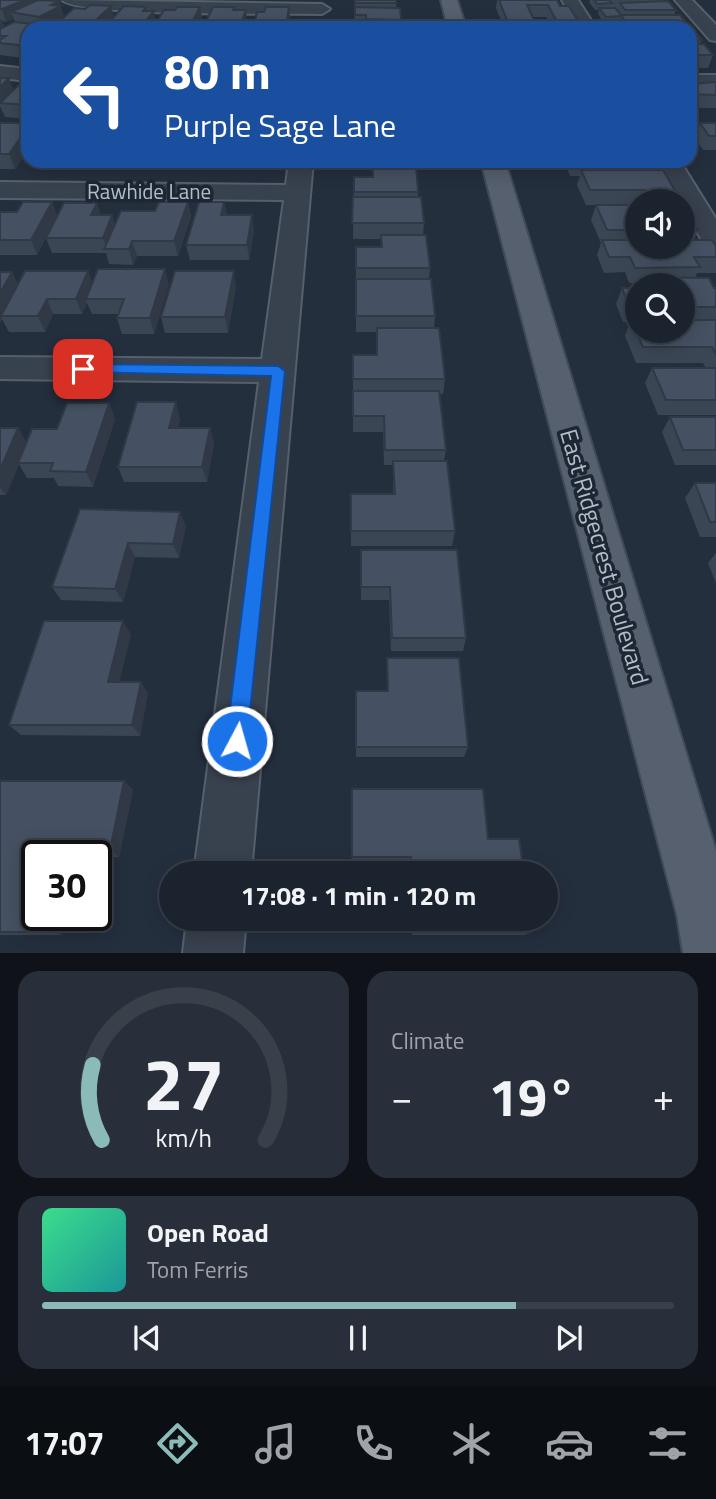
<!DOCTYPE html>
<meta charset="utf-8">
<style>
:root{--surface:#1b232e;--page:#282f3a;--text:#f1f3f6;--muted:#a0a4aa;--line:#39404a;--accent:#8bbbb9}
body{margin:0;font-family:"Titillium Web",sans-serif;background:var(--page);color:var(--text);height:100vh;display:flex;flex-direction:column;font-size:26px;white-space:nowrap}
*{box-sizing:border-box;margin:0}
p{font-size:23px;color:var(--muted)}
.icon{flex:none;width:38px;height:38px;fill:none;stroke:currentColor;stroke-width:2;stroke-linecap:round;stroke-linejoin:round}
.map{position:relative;height:953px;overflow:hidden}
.details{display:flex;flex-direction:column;gap:18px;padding:18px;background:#0f1319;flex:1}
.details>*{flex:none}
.hud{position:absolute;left:21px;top:21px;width:676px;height:147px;border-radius:21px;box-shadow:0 4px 18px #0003,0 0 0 2px var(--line);background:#1a4fa0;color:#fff;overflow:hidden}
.buttons{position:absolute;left:625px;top:189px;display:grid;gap:14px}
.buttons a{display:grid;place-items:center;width:70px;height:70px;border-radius:50%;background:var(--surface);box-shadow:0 4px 18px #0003,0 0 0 2px var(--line);font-size:35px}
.speed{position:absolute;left:21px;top:840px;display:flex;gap:14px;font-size:35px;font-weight:700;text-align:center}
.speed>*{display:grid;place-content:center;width:91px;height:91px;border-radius:50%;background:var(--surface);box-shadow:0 4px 18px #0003,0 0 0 2px var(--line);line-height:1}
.speed .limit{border:4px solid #111;border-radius:10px;background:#fff;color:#111}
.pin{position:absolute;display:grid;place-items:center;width:60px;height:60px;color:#fff;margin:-30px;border-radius:14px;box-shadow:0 4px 10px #0006}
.me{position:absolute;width:77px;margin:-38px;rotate:6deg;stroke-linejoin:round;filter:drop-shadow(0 0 5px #0008)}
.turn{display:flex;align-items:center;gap:24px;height:147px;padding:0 28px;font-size:32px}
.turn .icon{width:91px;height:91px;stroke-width:2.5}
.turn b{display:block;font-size:49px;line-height:60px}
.big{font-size:52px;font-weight:700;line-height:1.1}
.details .card{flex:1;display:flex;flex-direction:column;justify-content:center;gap:10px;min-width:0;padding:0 24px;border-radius:21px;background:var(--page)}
.details .dial{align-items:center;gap:0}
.dial svg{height:182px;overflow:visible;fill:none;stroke:var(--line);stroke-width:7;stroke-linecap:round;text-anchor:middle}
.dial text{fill:var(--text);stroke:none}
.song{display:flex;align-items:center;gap:21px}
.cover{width:84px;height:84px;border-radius:10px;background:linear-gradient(135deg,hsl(150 70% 55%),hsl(180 70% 35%))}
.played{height:7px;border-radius:4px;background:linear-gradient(90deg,var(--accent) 75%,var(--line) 75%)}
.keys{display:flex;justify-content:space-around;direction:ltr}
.heat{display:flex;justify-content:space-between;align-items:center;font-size:38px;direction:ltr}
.details .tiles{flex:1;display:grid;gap:18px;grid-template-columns:1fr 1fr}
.card:last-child{grid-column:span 2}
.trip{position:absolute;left:159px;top:861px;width:399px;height:70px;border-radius:35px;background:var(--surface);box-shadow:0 4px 18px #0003,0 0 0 2px var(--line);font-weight:700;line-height:70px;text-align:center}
.tab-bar{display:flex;height:112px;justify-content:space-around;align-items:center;background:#0b0e12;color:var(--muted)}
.tab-bar .icon{width:49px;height:49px}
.tab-bar .active{color:var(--accent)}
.tab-bar b{font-size:32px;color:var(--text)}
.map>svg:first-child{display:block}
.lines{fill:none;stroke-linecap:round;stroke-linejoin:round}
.minor-casing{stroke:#565f6c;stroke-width:4}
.major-casing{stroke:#414a57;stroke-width:4}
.minor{fill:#38414e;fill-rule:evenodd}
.major{fill:#56606e;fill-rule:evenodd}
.wall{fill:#3b4654;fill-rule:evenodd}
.shaded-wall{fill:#303945}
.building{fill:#455162;stroke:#303945;stroke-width:2;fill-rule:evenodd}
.route{fill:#1a73e8;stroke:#114b97;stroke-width:2}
.labels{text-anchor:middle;stroke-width:7;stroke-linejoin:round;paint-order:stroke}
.far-street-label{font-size:21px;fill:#b4bcc9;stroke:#1d2633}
.street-label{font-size:24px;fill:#b4bcc9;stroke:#1d2633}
</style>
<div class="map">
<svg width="716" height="953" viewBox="0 0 716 953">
<rect width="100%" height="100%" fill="#242f3e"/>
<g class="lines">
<g class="minor-casing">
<g id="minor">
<path d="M62 0 322 4 330 9 322 14C285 13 78 17 62 0Z"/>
<path d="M562 0H578L596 28H578Z"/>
<path d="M675 0H692L716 25V41L710 40Z"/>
<path d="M0 66 28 69V81L0 78Z"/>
<rect x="690" y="75" width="26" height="12"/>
<path d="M289 161H313L251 873H194L259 382 0 379V357L262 359 284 200 0 198V182L286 185Z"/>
<path d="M656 161H680L716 219V249L706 247 682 207V201H679Z"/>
<path d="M187 919H246L243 953H183Z"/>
</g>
</g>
<g class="major-casing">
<g id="major">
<path d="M441 0H457L466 28H448Z"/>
<path d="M481 161H505L716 851V953H683L677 915Z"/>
</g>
</g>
<use href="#minor" class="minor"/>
<use href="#major" class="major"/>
</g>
<g class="wall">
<path d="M0 0 59 1 64 17 85 9 111 6 114 17 146 7 147 11 156 23 153 28H111L109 23 104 28H63L61 20 50 26 28 28V55L22 58 0 55V21H2L4 27 15 22 14 19 6 22 0 20Z"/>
<path d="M355 0H396V8L401 20 400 28H354Z"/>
<path d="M497 0H557L560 6 578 21 576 28H504L496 8ZM532 17H546L548 20H534Z"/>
<path d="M590 0H609L610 2V0H665L664 2 676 10 674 15 686 22 684 28H619V23H604L598 14 599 10H595L589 2Z"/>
<path d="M200 7 202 19 197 28H158L157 21 175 10Z"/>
<path d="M289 7 290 19 289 28H256L255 20 264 12Z"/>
<path d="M235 10 247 23 245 28H206L205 23Z"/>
<path d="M690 32 702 40 700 44 713 55 708 68H690Z"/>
<path d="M0 78H9L13 90 28 80V119L5 117 0 106Z"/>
<path d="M690 94 716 95V108H690Z"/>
<path d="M0 123H28V149L15 169H0Z"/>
<path d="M700 123H716V150H703L695 138Z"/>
<path d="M35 161H82L77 169H42L39 161Z"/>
<path d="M93 161H147L144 167 96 169Z"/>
<path d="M156 161H205L202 169H181L180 165H157Z"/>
<path d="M212 161H251L249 170H213Z"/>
<path d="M358 161H417L416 169 418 197 424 223 423 235 430 268 429 279 435 316 434 328 445 379 443 394H440L446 450 444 461 455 531 452 546H351V494H393V465H384L383 432H353V355H376V332H356V247H381V239H353L354 177H373V169H358Z"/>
<path d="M565 161H649L646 170 681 201H637V205H586L577 185 580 176H570L565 163Z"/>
<path d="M52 202 57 216 101 215 115 225 188 202 191 217 178 256H137L133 265 109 264 106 253H52L46 238 37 255H0V212H17Z"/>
<path d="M224 202 227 215 254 231 249 260H190L186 245Z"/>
<path d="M682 204 698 230 694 240 716 246V273H697L695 278 716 288V415H658L645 383 652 368H706L703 363H636L625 336 630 322H623L616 304 622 288H637V331H682V285H640V283H629L625 272 604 273 597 255 601 243 591 220 596 205H637V247H682Z"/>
<path d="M88 271 92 283 169 284 154 334H122L117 318 118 314H92L87 303 82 314H53L45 332H9L2 319 0 323V272H12L18 285Z"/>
<path d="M236 287 228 333H165L161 317Z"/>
<path d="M109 403 115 419 93 487 58 486 54 478H27L19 464 6 495H0V428L26 442 57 429Z"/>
<path d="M670 417H716V465H675L662 432Z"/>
<path d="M180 418 178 428H210L214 443 207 482H124L118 467Z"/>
<path d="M695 483H716V537H700L685 498Z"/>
<path d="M80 509 186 526 179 558 135 557 123 602 61 600 52 587Z"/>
<path d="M361 550 466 638 463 651H391L389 600H361Z"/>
<path d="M716 553V583L708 563Z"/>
<path d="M131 634 119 682 148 693 140 736 21 735 9 725Z"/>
<path d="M387 658 468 747 464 757H356V691H387Z"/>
<path d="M0 781H124L133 790 119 857 37 856 62 935H0Z"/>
<path d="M352 789 488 839 524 873H409V863H352Z"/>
<path d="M411 919H530L532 932 525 935H412Z"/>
</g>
<g class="shaded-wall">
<path d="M25 0H35L37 8 11 12 14 19 6 22 2 9Z"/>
<path d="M59 1 64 18 45 28H43L39 17 51 5Z"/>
<path d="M111 6 114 18 104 28H97L95 21Z"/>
<path d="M146 7 148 18 154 11 156 23 153 28H145L143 11Z"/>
<path d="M200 7 202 19 197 28H193L192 22Z"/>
<path d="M289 7 290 19 289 28H287Z"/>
<path d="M246 10 247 23 245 28H242L241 23Z"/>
<path d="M2 21 6 34 0 36V22Z"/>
<path d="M28 39V55L22 58 18 45Z"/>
<path d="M9 78 14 92 0 103V87Z"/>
<path d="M28 127V149L15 169 9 154Z"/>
<path d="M74 161H82L77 169Z"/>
<path d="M201 161H205L202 169Z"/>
<path d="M52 202 57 217 37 255 31 240Z"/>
<path d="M188 202 191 217 178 256 174 241Z"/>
<path d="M224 202 227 217 221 215Z"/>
<path d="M97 203 102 218 91 215Z"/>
<path d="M112 215 117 231 107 249 103 238Z"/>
<path d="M252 215 254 231 249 260 247 245Z"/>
<path d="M132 241 137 256 133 265 129 249Z"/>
<path d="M165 269 169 284 154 334 150 318Z"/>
<path d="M88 271 94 287 86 299 87 303 82 314 76 299Z"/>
<path d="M234 271 236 287 228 333 225 317Z"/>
<path d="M12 272 19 287 1 316 2 319 0 323V293Z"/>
<path d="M47 299 53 314 45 332 38 316Z"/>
<path d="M176 402 180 418 174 443 169 428Z"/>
<path d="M109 403 115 419 93 487 86 472Z"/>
<path d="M18 428 27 443 18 463 19 464 6 495 0 487V470Z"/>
<path d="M210 428 214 443 207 482 202 467Z"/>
<path d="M180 512 186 526 179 558 173 544Z"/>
<path d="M128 543 135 557 123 602 115 589Z"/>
<path d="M123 621 131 634 116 693 108 682Z"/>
<path d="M141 682 148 693 140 736 132 725Z"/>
<path d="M124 781 133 790 119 857 110 850Z"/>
<path d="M69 850 78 856H67Z"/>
<path d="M53 915H67L62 935 49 932Z"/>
</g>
<g class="building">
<path d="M0 0H25L2 9H0Z"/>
<path d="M38 0 59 1 51 5 61 6 39 17 11 12Z"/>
<rect x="355" y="0" width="41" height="3"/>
<path d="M499 0H557L560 6H569L578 21H569L573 28H510ZM527 5H548L556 20H534Z"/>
<path d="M594 0H609L612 3 597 4Z"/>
<path d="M668 1 676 10H625L620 3Z"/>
<path d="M90 5 111 6 95 21 61 20 74 8 85 9Z"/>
<path d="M124 6 146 7 143 11H154L144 23 109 22Z"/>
<path d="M177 7H200L192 22 157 21 164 10H175Z"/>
<path d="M213 7H235L233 10H246L241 23H205Z"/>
<path d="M266 7H289L286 26H260L262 20H255L257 12H264Z"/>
<path d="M355 7 400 8 401 20 366 19V15H355Z"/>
<path d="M599 8H615L622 16 606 17Z"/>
<path d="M621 15H680L686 22H626Z"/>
<path d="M14 22 51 26 47 28H28V39L18 45 0 43V40L6 36H0V29Z"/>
<path d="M363 22H394V28H354H363Z"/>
<path d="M690 32H695L702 40H690Z"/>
<path d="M690 44H704L713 55H690Z"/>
<path d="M0 78H9L0 87Z"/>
<path d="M24 80H28V105L0 103Z"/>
<path d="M716 82V95L690 94V84Z"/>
<path d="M0 123H28V127L9 154H0Z"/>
<path d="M700 123H716V136H709Z"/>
<path d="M373 164H416L418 192H354V177H373Z"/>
<path d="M581 170H663L681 201H651L645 190H590Z"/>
<path d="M353 197H421L424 223H352Z"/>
<path d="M23 202H52L31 240H0V212H17Z"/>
<path d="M159 202H188L174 241H132L129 249H104L121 211H155Z"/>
<path d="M199 202H224L221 215H252L247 245H186Z"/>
<path d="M64 203H97L91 215H112L103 238H46Z"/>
<path d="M682 204 698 230H682Z"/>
<path d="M596 205H637V230H607Z"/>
<path d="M381 235H426L430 268H356V247H382Z"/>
<path d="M602 240H637V247H682V240H712L716 246V257H694L700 267 635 268 630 257H609Z"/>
<path d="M98 269H165L150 318H117L124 299H86Z"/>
<path d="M25 271H88L76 299H47L38 316H1Z"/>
<path d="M175 271H234L225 317H161Z"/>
<path d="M0 272H12L0 293Z"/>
<path d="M643 277 709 278 714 288H716V307H682V285H646Z"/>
<path d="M356 279H431L435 316H356Z"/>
<path d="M622 288H637V307L629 306Z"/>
<path d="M631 320H637V331H682V320H716V354L712 347H643Z"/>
<path d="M377 328H439L445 379H353V355H377Z"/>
<path d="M652 368H716V400H666Z"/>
<path d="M353 391H439L446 450H385L384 416H353Z"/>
<path d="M137 402H176L169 428H210L202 467H118Z"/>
<path d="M67 403H109L86 472 50 471 53 463H18L32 429H57Z"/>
<path d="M670 417H716V450H683Z"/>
<path d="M0 428H18L0 470Z"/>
<path d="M393 461H447L455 531H351V494H395Z"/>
<path d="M695 483H716V522H710Z"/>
<path d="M80 509 180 512 173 544 128 543 115 589 52 587Z"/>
<path d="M361 550H457L466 638H392L390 587H361Z"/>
<path d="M44 621H123L108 682H141L132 725H9Z"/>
<path d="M387 658H459L468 747H356V691H388Z"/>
<path d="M0 781H124L110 850H69L67 856H37V915H53L49 932H0Z"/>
<path d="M352 789H483L488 839H519L524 873H411V857H352Z"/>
<path d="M413 919H530L532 932H414Z"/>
</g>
<path class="route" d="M83 364 278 366 285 371 247 741 244 749 237 752 230 749 226 741 271 376 79 372V366Z"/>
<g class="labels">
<g class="far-street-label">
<text x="149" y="199">Rawhide Lane</text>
</g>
<g class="street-label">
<text transform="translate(604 557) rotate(74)" y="8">East Ridgecrest Boulevard</text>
</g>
</g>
</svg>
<div class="buttons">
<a><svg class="icon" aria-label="sound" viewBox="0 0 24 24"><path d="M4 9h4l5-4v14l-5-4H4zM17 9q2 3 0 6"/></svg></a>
<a><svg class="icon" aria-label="search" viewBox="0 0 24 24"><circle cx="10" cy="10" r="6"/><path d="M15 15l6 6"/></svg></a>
</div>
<div class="speed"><div class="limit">30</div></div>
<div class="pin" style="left:83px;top:369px;background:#d93025"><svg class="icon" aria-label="arrive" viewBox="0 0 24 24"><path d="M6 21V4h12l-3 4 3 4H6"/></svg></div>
<svg class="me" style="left:237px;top:741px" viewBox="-20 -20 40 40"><circle r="17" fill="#1a73e8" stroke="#fff" stroke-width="3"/><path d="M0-11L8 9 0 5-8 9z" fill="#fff"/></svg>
<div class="trip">17:08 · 1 min · 120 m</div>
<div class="hud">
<div class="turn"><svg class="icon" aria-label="left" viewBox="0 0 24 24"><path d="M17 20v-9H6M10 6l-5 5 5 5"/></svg><div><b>80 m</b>Purple Sage Lane</div></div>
</div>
</div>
<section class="details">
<div class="tiles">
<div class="card dial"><svg viewBox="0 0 100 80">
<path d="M14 69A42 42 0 1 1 86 69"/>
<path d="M14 69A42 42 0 0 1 10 36" stroke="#8bbbb9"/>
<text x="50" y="56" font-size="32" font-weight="700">27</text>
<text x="50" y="72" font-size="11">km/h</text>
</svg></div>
<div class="card"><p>Climate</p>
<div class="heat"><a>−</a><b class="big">19°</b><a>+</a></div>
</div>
<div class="card">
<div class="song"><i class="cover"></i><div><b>Open Road</b><p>Tom Ferris</p></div></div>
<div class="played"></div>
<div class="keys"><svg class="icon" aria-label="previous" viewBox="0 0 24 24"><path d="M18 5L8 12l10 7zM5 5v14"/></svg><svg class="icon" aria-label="pause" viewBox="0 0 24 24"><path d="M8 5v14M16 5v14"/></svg><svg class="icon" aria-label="next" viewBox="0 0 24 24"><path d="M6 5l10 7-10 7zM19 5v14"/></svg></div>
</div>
</div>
</section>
<nav class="tab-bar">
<b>17:07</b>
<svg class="icon active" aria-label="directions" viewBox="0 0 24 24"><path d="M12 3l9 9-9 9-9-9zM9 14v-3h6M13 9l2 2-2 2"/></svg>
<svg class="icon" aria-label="music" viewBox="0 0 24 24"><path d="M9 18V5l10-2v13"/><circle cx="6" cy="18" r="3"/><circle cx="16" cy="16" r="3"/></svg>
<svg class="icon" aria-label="phone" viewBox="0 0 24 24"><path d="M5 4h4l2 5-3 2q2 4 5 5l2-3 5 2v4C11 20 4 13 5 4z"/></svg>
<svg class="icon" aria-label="climate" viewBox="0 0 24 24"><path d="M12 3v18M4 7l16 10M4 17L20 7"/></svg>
<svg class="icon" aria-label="car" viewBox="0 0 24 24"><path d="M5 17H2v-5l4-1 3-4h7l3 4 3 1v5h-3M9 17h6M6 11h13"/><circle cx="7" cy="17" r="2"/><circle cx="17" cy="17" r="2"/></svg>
<svg class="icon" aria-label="filters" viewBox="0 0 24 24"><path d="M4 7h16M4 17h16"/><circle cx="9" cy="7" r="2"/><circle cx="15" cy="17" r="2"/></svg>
</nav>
